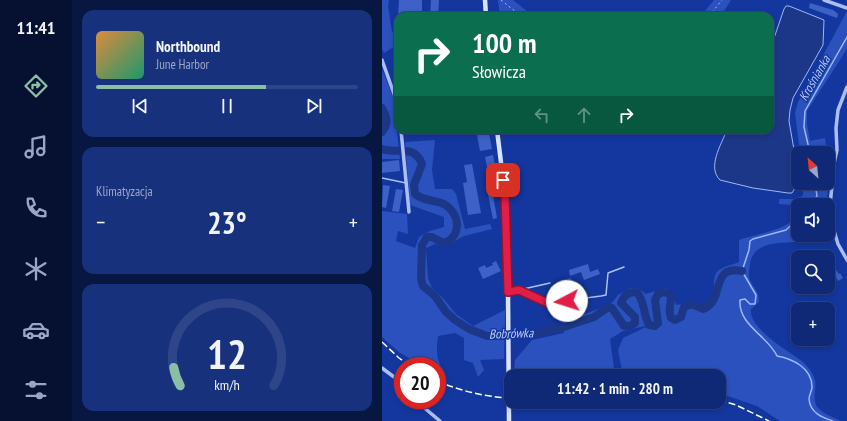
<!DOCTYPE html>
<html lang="pl">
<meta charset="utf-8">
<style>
:root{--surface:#0f2977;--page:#18317c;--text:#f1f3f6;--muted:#9ba6c6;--line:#2f4589;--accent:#8abfa5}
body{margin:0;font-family:"PT Sans Narrow",sans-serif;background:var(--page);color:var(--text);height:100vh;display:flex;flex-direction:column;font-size:15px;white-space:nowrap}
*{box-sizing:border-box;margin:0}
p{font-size:13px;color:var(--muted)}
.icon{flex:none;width:22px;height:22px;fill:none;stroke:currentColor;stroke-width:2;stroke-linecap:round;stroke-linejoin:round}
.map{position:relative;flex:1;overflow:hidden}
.side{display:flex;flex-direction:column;gap:10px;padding:10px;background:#081741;width:310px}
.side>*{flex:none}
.hud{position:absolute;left:12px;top:12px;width:380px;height:122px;border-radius:12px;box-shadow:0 2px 6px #0003,0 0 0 1px var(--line);background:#0b6e4f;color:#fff;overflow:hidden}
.needle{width:26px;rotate:333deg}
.controls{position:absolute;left:409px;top:146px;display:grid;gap:8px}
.controls a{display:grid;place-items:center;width:44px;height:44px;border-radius:8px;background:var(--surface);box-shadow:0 2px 6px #0003,0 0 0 1px var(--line);font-size:20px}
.speed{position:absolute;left:12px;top:357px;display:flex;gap:8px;font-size:20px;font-weight:700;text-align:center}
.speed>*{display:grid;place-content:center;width:52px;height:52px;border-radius:50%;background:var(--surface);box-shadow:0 2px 6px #0003,0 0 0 1px var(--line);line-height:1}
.speed .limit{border:6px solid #d22;background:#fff;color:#111}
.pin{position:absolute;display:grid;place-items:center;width:34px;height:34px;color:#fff;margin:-17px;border-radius:8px;box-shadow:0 2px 6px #0006}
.me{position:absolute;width:44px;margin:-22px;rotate:265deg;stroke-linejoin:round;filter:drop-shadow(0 0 3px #0008)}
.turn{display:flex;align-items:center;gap:14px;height:84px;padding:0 12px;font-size:18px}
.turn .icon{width:52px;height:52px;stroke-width:2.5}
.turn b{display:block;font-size:28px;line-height:34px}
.lanes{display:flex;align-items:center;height:38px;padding:0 12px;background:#0003;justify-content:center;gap:20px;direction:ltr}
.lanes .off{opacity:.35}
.big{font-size:30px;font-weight:700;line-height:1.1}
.side .widget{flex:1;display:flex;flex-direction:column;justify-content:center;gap:6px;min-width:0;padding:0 14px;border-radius:12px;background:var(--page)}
.side .dial{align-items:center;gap:0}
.dial svg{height:104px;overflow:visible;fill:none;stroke:var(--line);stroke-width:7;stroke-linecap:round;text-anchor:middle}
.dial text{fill:var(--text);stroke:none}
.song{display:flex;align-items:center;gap:12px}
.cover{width:48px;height:48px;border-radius:6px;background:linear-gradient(135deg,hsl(30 70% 55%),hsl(160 70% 35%))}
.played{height:4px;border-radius:2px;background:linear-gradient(90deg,var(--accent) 65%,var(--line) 65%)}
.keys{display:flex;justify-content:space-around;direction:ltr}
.heat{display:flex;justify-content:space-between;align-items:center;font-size:22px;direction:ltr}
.trip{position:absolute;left:122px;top:369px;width:222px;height:40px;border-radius:12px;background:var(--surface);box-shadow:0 2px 6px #0003,0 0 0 1px var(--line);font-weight:700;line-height:40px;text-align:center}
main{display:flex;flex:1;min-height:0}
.dock{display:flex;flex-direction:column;width:72px;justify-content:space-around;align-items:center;background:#061030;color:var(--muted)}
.dock .icon{width:28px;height:28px}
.dock .selected{color:var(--accent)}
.dock b{font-size:18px;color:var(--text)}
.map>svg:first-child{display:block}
.green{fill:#2b51be}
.water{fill:#1d3788;stroke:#9eb7f7}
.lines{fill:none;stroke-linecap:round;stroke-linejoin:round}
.stream{stroke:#9eb7f7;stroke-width:1.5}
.river{stroke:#1d3788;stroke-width:8}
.building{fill:#3d61c6}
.path{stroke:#abbff4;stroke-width:1;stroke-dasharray:2 3;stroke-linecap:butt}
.lane{stroke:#abbff4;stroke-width:1.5}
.street{stroke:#abbff4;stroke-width:3.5}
.secondary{stroke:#dbe4fd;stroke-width:4.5}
.rail{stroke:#fff;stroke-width:1.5;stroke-dasharray:7 3;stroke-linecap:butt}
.route-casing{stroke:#92132f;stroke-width:10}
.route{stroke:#e11d48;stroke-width:7}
.labels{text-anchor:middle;stroke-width:3;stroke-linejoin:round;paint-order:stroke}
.water-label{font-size:13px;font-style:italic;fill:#b8cafa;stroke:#14379f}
</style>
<main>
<nav class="dock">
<b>11:41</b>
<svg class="icon selected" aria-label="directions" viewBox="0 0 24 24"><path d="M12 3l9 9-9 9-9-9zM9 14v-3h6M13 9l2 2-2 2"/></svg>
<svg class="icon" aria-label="music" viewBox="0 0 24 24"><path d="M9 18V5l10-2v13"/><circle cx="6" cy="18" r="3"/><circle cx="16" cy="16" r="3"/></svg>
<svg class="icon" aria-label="phone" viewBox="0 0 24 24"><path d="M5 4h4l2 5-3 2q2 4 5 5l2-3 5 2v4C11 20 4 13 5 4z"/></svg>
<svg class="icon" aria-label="climate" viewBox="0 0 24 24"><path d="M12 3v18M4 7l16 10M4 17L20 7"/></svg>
<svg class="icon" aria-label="car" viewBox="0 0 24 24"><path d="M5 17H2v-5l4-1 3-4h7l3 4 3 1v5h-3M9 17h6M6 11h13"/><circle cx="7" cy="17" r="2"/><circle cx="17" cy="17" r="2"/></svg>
<svg class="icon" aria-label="filters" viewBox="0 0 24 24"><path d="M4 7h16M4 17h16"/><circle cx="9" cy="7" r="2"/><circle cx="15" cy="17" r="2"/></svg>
</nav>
<section class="side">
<div class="widget">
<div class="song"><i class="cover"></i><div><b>Northbound</b><p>June Harbor</p></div></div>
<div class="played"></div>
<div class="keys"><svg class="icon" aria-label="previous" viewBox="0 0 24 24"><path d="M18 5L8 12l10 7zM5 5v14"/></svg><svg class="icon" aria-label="pause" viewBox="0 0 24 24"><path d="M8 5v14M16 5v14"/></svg><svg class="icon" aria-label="next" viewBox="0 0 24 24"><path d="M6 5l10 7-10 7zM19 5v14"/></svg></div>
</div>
<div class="widget"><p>Klimatyzacja</p>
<div class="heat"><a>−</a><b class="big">23°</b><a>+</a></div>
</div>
<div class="widget dial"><svg viewBox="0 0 100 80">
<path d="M14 69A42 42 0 1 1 86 69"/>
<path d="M14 69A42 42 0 0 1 9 55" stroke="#8abfa5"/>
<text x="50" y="56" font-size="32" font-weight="700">12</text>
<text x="50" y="72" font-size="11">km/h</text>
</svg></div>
</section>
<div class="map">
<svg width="465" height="421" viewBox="0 0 465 421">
<rect width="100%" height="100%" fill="#14379f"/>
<g class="green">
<path d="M0 0H7L6 6 10 32H13V46L2 53 0 49Z"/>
<path d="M116 0H131L151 16H118Z"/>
<path d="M332 0H349L339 16H319Z"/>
<path d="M465 11V49L425 111V124L428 141 443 138 445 153H418L413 113 416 102Z"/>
<path d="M0 69 11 97 18 159H0Z"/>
<path d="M53 140 50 170 53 189H70L74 194 83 229 108 224 110 229 82 236 67 244 61 246 53 244 44 248 46 278 50 288 60 297 74 314 91 326 123 310 122 359 98 360 102 370 96 377 91 363 82 360V338L73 333 56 336C54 350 54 361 63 373L61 377 55 374V366H40L17 352 0 337V211L25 214 26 234 16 231 14 241 33 248 37 237 48 231 62 227V217L28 205 23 142Z"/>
<path d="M421 183H445L446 189 444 205H416V234L413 242C396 243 371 242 368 264 368 268 366 273 367 277 370 288 377 289 377 302L369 309C366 329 407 351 421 362 426 367 431 373 433 380 435 389 429 402 437 409 443 415 452 417 459 421H398L375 406 337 393V376H297L293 371 256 373 253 376H241L236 350 241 338 264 327 263 326 241 331 228 339 233 376H134L132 374 133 360 150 340 182 333 180 323 229 304 236 295 249 288H256L264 294 284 288C292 292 292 297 294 305 307 303 308 300 321 306 340 299 326 281 336 271 341 266 351 265 357 262V240C375 234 400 231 414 218V208L410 205 397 204V199H417L421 195Z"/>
</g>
<path class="water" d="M404 6H407L442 20 441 45 411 98 408 110 407 121 415 167V185L410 193H406L371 188 338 180C325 167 339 145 345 130H388V50L402 9Z"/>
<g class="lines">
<g class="stream">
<path d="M428 153 422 127 423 111 465 37"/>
<path d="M429 205 435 196 433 183"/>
<path d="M416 219 404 230 371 239 368 241 367 250 360 271 374 295 373 304H368L363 299 358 300C356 325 386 336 395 356 411 359 430 368 430 387 430 391 427 395 427 399 428 413 441 418 451 421"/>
</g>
<g class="river">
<path d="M0 108C5 116 7 124 0 132"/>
<path d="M0 149C16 154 32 144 40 164L32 185 33 194C47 205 63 196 73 216 76 222 76 227 73 234 70 239 66 242 61 243L50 237H45L40 245 39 279 41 286 53 296 64 312 73 320 87 329 105 336H129L151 334 182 327 212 317 225 308H230L242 326H248L253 323V317L239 303C242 295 246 292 255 292 263 302 261 314 267 325L273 326 276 323 273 300 276 294 282 292 288 294C291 302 285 307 289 318L293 320 299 317 302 307C310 303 313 305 321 309 344 300 327 265 360 271"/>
</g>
</g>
<g class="building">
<path d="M17 0H40V16H16Z"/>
<path d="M49 0H57L56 16H48Z"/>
<path d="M428 3 451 10 456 14 455 18 427 8Z"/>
<path d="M107 133 110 149 98 151 95 135Z"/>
<path d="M111 155 116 181 108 182 103 157Z"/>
<path d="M17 160 18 171 0 173V162Z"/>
<path d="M90 164 99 213 86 215 81 183 85 182 82 165Z"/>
<path d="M109 184 115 218 111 219 104 185Z"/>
<path d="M1 185 8 186 4 208 0 207Z"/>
<path d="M14 189 21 190 17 212 10 211Z"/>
<path d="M114 261 119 271 101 279 96 268 103 265 104 268 111 265 110 263Z"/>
<path d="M206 264 208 272 216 269 218 274 202 280 199 272 188 276 187 270Z"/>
<path d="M452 267 457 274 458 273 461 278 456 281 451 272 446 275 447 270Z"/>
<path d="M189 278 191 285 186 286V288L180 289 179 280Z"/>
</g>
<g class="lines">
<g class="path">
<path d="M119 0 139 16"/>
<path d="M327 16 340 0"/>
</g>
<g class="lane">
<path d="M0 178 24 183"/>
<path d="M137 290 166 303 219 296 224 295 226 273 242 267"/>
<path d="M128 292 168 283"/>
</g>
<g class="street">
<path d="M442 0 465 8"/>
<path d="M0 60 16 105"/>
<path d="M465 87 456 110 454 128 455 150 450 172V186L447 214 456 244 465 260"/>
<path d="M19 130 27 212"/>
<path d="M0 368 16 380 21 386"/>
<path d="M33 400 58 421"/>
</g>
<g class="secondary">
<path d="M103 0 104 16"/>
<path d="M115 130 123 195 126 292 127 421"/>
</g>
<g class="rail">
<path d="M0 342 17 358 29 366"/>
<path d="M55 381C79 391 103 397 129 398"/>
<path d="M337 400 354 405 387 421"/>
</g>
</g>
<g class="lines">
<g class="route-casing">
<path id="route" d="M121 180 123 195 126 292 137 290 166 303 185 301"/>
</g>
<use href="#route" class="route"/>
</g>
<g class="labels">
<g class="water-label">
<text transform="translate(432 78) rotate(-60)" y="5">Krośnianka</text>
<text transform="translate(129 333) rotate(-2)" y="5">Bobrówka</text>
</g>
</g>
</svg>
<div class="controls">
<a><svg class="needle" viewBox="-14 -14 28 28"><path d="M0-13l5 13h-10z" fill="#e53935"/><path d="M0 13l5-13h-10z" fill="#9ba6c6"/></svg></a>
<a><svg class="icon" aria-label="sound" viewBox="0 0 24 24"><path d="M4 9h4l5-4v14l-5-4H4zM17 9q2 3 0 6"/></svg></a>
<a><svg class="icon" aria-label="search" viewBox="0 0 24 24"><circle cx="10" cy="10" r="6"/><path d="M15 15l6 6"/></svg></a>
<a>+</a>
</div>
<div class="speed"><div class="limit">20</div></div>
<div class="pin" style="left:121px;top:180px;background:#d93025"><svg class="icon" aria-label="arrive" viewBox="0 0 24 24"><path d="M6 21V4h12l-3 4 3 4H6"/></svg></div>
<svg class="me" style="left:185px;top:301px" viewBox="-20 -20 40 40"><circle r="19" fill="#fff"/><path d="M0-13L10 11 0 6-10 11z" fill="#e11d48"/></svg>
<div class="trip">11:42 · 1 min · 280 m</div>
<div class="hud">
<div class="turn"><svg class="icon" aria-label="right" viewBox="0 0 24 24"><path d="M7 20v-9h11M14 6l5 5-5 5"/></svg><div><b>100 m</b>Słowicza</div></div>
<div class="lanes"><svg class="icon off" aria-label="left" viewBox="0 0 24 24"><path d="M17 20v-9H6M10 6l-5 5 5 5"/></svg><svg class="icon off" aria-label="ahead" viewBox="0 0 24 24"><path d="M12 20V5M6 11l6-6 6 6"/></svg><svg class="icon" aria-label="right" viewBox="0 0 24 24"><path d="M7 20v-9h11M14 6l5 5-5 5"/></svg></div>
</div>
</div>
</main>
